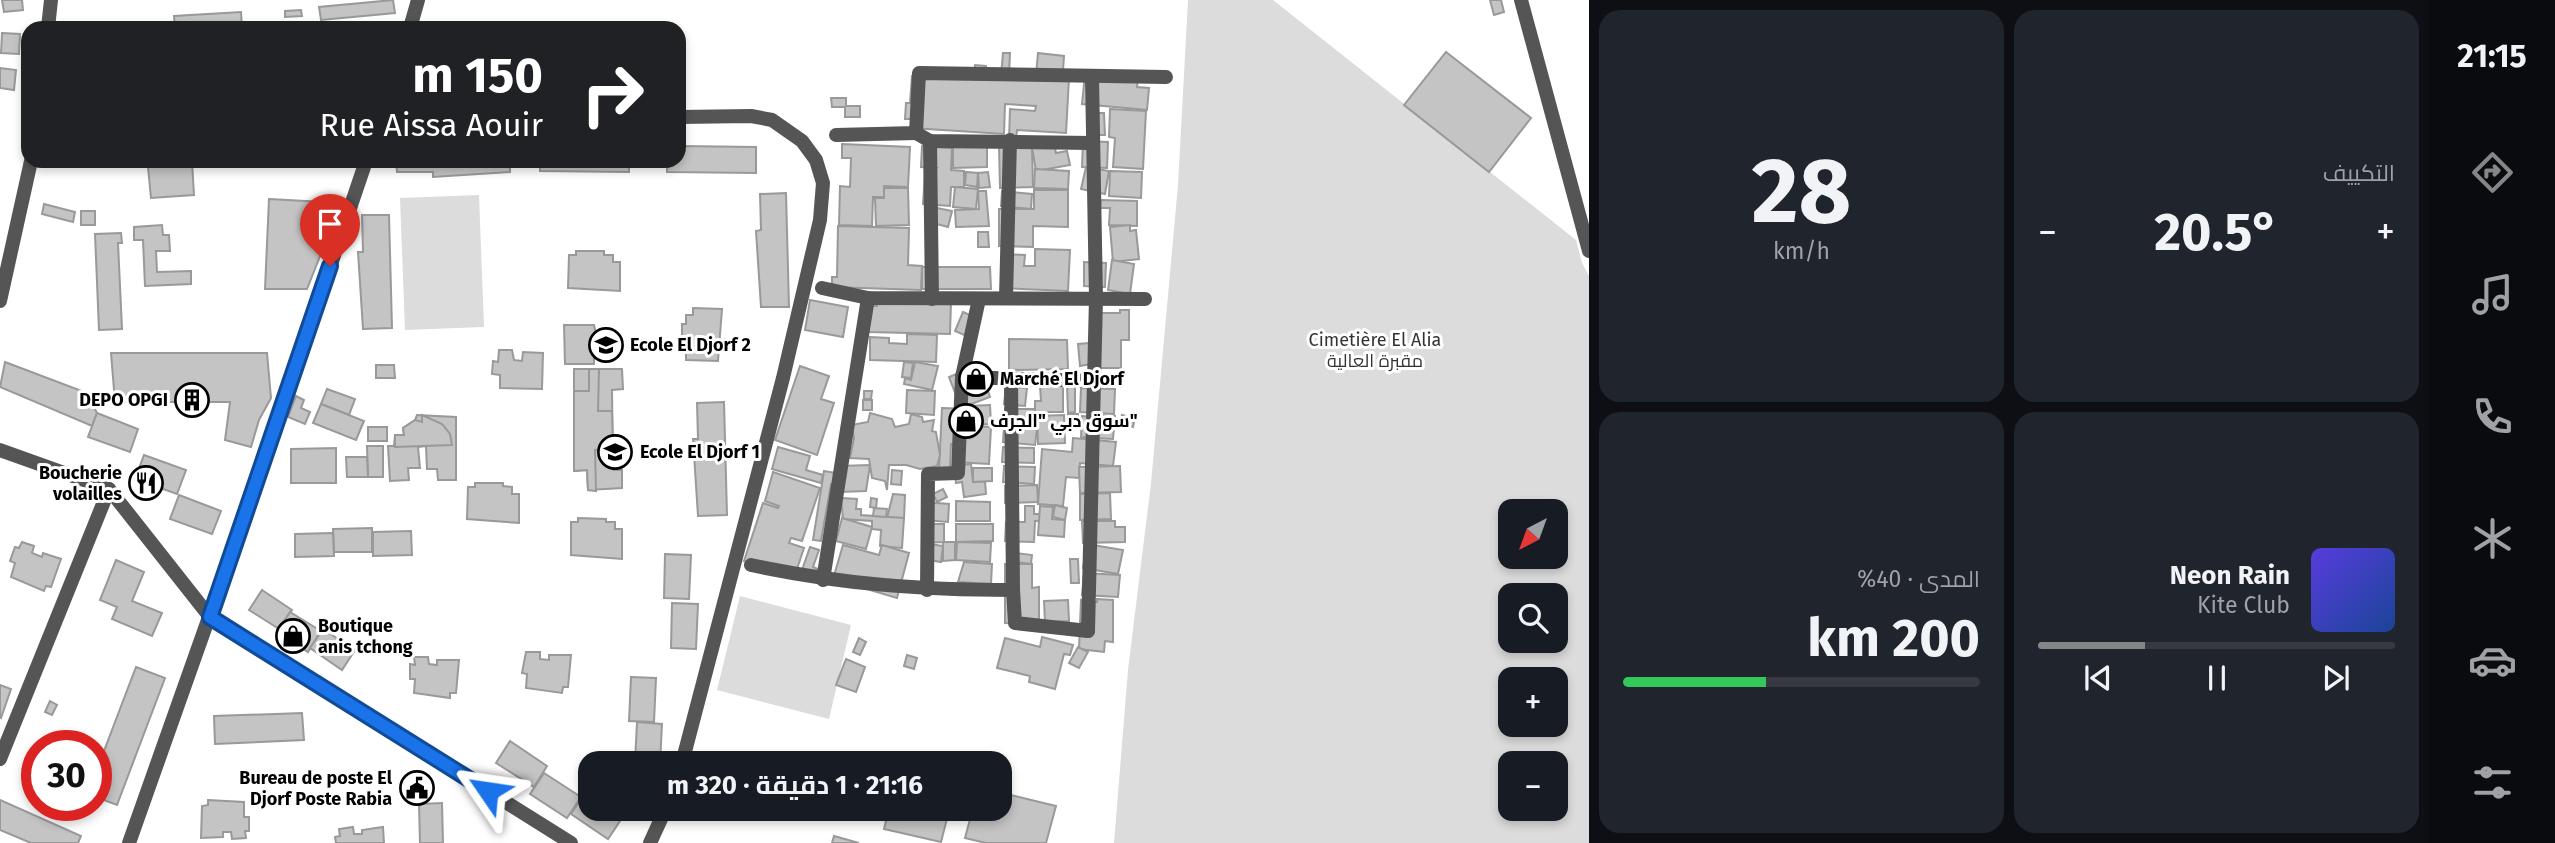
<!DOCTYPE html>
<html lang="ar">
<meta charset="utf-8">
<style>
:root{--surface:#171b24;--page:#20242c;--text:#f1f3f6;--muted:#9ea1a6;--line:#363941;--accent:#858687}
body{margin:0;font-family:"Fira Sans",Cairo,sans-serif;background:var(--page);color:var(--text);direction:rtl;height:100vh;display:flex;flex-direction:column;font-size:26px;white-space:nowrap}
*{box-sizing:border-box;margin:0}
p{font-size:23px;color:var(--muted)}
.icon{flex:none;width:38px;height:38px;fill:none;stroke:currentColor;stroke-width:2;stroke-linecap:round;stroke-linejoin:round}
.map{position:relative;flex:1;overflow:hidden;direction:ltr}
.drawer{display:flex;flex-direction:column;gap:10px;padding:10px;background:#0d0f14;width:840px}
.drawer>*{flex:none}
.top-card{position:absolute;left:21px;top:21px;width:665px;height:147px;border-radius:21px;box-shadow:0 4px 10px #0003;direction:rtl;background:#202124;color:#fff;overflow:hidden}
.needle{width:46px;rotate:221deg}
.buttons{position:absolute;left:1498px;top:499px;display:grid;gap:14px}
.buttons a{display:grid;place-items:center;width:70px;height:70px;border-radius:14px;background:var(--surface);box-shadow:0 4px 10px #0003;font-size:35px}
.speed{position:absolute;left:21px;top:730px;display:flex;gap:14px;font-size:35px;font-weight:700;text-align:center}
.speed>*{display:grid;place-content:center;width:91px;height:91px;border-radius:50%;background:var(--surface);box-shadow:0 4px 10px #0003;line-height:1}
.speed .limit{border:10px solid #d22;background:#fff;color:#111}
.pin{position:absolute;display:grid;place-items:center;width:60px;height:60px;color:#fff;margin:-72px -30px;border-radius:50% 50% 50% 0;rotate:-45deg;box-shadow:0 0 7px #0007}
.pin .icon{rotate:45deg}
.me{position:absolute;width:77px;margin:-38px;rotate:302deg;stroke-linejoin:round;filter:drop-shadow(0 0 5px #0008)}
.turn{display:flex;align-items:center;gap:24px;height:147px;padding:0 28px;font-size:32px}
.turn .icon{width:91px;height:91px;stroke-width:2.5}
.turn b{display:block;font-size:49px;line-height:60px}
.big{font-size:52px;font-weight:700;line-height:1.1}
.drawer .tile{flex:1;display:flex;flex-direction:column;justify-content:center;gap:10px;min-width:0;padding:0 24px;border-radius:21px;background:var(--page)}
.drawer .dial{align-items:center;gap:0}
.dial b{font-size:91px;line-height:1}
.song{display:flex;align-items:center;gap:21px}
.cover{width:84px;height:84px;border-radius:10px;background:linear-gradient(135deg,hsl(250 70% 55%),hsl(220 70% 35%))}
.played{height:7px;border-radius:4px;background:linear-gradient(90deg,var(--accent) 30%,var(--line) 30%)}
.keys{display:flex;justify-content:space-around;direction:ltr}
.heat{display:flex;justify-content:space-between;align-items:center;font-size:38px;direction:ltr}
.charge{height:10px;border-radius:5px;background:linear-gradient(90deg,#34c759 40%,var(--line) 0)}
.drawer .tiles{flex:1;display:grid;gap:10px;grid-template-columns:repeat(2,1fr)}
.trip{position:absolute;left:578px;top:751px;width:434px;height:70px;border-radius:21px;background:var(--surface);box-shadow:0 4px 10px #0003;font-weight:700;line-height:70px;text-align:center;direction:rtl}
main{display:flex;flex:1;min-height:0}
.tab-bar{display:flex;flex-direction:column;width:126px;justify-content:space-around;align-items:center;background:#090b0e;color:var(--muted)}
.tab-bar .icon{width:49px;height:49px}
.tab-bar .current{color:var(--accent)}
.tab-bar b{font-size:32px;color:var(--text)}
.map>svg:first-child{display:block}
.green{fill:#dcdcdc;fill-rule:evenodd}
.building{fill:#c4c4c4;stroke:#999;stroke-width:2}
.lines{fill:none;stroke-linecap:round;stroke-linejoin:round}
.minor{stroke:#555;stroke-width:14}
.route-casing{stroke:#114b97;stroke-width:18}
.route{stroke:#1a73e8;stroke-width:12}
.labels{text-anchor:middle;stroke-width:6;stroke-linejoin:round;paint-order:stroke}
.park-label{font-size:18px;fill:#333;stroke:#fff}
.poi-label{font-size:18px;font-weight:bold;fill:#000;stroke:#fff;text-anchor:start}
</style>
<main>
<nav class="tab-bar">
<b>21:15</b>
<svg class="icon current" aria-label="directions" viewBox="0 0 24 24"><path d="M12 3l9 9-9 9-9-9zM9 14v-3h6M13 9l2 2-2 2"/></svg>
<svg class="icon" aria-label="music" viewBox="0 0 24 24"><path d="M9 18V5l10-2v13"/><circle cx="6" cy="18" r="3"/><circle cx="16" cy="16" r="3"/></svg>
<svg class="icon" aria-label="phone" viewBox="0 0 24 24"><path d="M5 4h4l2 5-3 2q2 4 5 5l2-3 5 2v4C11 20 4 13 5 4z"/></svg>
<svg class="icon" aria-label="climate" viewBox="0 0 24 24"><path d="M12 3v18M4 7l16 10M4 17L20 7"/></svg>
<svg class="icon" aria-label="car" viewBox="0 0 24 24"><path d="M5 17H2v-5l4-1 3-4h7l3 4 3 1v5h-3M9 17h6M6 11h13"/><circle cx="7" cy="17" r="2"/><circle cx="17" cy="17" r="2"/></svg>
<svg class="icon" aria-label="filters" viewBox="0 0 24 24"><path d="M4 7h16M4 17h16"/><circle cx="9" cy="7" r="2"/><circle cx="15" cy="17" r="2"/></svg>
</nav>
<section class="drawer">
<div class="tiles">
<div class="tile"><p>التكييف</p>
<div class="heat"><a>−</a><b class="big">20.5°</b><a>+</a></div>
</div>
<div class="tile dial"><b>28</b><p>km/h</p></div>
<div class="tile">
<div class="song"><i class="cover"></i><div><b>Neon Rain</b><p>Kite Club</p></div></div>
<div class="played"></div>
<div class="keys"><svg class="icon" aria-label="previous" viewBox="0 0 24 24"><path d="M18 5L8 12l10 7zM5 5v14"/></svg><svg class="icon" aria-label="pause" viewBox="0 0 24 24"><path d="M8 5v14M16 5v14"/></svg><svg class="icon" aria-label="next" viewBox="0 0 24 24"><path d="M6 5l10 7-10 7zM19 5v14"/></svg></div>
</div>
<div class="tile"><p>المدى · 40%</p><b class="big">200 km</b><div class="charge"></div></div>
</div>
</section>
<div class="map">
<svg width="1589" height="843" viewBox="0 0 1589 843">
<rect width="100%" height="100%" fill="#fff"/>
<g class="green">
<path d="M1188 0H1273L1576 240 1582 263 1589 276V843H1114L1128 670 1151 483 1178 185ZM1510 511H1556V556H1510ZM1510 595H1556V640H1510ZM1510 679H1556V724H1510ZM1510 763H1556V808H1510Z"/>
<path d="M479 195 484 327 405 330 400 198Z"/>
<path d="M740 596 851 625 829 719 717 690Z"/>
</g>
<g class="building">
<path d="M2 0H22L23 10 4 12Z"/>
<path d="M393 0 395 13 321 20 319 7Z"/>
<path d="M1490 0H1501L1504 12 1494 15Z"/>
<path d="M301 10 302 16 285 17V11Z"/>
<path d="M241 12 242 28H175L174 16Z"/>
<path d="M2 33 20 34 19 54 1 53Z"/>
<path d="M1446 52 1531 118 1489 172 1404 105Z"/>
<path d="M1003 53H1010L1009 75 1069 78 1066 133 1017 130 1016 140H1009L1010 109 1035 111 1036 106 1005 104 1004 134 912 128 913 119H905L906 103H910L912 76 974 79 975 65 986 66V75L1001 76Z"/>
<path d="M1038 53 1064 56 1063 71 1036 75Z"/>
<path d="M0 68 16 70 14 90 0 88Z"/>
<path d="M1085 74 1138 79 1137 87 1149 88 1147 110 1082 104Z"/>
<path d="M831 98H846V106H860V117H845V107H832Z"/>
<path d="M1110 109 1146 111 1143 169 1113 167 1115 138 1109 137Z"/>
<path d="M1093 113H1104L1105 135H1093Z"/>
<path d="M1083 141 1108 142 1107 168 1082 167Z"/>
<path d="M842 144 910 147 908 187 884 186V197H873L872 226 839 225 840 186 850 187 851 158H842Z"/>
<path d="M1054 144 1056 153 1067 151 1070 165 1036 171 1032 148Z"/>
<path d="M987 145V167L953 168V146Z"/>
<path d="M679 146 756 147V173L667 172V161H679Z"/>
<path d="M922 146 952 148 951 170 964 171V187H951L950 206 923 204 925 174 936 168 921 167Z"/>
<path d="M999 146H1032L1033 187 1000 188Z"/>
<path d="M166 161H192L194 195 151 198 148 167 167 166Z"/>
<path d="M396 161H510V172L433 177V172H397Z"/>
<path d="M540 161H629V172L540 171Z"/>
<path d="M1086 167 1109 171 1105 194 1081 189Z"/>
<path d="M1035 169 1069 171 1068 189 1034 188Z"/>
<path d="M1110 171 1142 172 1141 198 1109 196Z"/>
<path d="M966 172 978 173 977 187 965 185Z"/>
<path d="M988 172 990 187 979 188 978 173Z"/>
<path d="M955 187 978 189 976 209 953 207Z"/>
<path d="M884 188H908L909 225 876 226 875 198H884Z"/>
<path d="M1034 190H1068V227L1033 226V247L999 246V209H1034Z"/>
<path d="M978 191H986L989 226 956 227 955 210 979 209Z"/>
<path d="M1002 191 1032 194 1031 209 1001 206Z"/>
<path d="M786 193 789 307H761L756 231 761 230 760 194Z"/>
<path d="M269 199 341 203 307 289H265Z"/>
<path d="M1101 200 1137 201V226L1109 225 1110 208H1100Z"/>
<path d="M44 204 75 212 73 222 42 214Z"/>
<path d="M937 208 952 211 948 227 933 223Z"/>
<rect x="81" y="211" width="14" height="14"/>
<path d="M362 215H389L392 328 363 329 358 252H363Z"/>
<path d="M162 225 163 235H169L170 251H156L157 272 191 271V284L145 286 143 240H134V227Z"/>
<path d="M1130 225V231L1136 230 1139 259 1113 262 1110 227Z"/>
<path d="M838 226 909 228 908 265 922 266 921 290 832 287V277H837Z"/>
<path d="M978 232H988L989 247H978Z"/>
<path d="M121 233 122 243H118L122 329 99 330 95 234Z"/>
<path d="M1035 249 1070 250 1068 291 1001 288 1003 254 1025 255 1024 266H1035Z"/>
<path d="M576 251H604V255H613V262H620V291L568 288 569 255H576Z"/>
<path d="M1112 260 1134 264 1130 294 1108 290Z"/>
<path d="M1084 262 1106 263 1105 287 1084 286Z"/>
<path d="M922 267H990L991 289H922Z"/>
<path d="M810 300 848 307 843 337 805 330Z"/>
<path d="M877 300 951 302 950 334 868 332 869 306H877Z"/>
<path d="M693 308 722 309 718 361 686 360V352H682V324H686V315H693Z"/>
<path d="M1120 310H1129V340H1121V368H1093V313H1120Z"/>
<path d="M963 312 979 319 971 338 955 331Z"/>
<path d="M564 325H594L599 349H594V364H565Z"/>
<path d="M907 334 937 335 936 362 870 360V337L889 338V343L907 344Z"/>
<path d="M1009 339 1067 340 1068 369 1009 370Z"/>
<path d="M1089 343 1091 364 1080 366 1078 344Z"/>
<path d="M499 350H512L514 360 522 361 523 352 543 353 542 389 500 388V375L492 374 493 361 498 362Z"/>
<path d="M111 353H267L271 398 259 420 251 447 225 440 230 402H115Z"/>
<path d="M5 362 87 393 97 413 92 426 0 387Z"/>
<path d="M904 362 913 363 911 378 902 377Z"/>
<path d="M915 362 938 366 932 390 904 384 905 378 911 380Z"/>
<path d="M376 365H394L395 378H376Z"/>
<path d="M800 366 829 376 821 399 834 403 817 455 775 440Z"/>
<path d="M574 369H622L623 389 612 390 613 470H622V488L588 490 587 470 574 471Z"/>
<path d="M589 369H599L598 411H612L613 449 595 450 596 491 588 490 587 470 574 471V391H589Z"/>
<path d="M966 370 984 379 990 397 961 408 949 377Z"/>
<path d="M1006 386 1027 388 1025 406 1004 404Z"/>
<path d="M1040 386H1063V412H1035V401H1041Z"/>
<path d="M1067 386H1075V412L1068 413Z"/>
<path d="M1081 388 1115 389 1114 414 1080 412Z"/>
<path d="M327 389 355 399 349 415 321 404Z"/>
<path d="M907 390 935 391 934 415 906 413Z"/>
<path d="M864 391H872L871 399H864Z"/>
<path d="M296 396 304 400 301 408 310 412 305 424 288 417Z"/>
<rect x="863" y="400" width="9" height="10"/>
<path d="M724 402 727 515 698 516 693 439H698L697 403Z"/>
<path d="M321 404 364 421 356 440 313 423Z"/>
<path d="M990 405 991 424 970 425 969 406Z"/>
<path d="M942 408 969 409 968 426 991 427 989 464 953 462 954 444H951L950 469H939Z"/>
<path d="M1005 409H1035V425L1005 424Z"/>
<path d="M97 413 138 429 130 452 88 437Z"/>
<path d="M870 413 892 419 895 427 909 424 911 414 922 417 923 422 934 420 932 431 936 432 940 455 937 466 920 469 906 465H889L887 490 885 481 872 478 869 459 850 458 854 438 851 425 868 422Z"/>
<rect x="1068" y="414" width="10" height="9"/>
<path d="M417 415 456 417V480H438L437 469H427L426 446 418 447 420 468H408L409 480 390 481 388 446H394L395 435H404L403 428 415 420Z"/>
<path d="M422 415 442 424 450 434 452 445 395 447V435H404L403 428 415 420 422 422Z"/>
<path d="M1064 415 1065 443 1038 444 1037 416Z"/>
<path d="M1095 415 1115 416 1113 439 1093 438Z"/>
<path d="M1122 415 1135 418 1133 427 1120 424Z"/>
<path d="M1082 416 1093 417 1092 438 1081 437Z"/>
<path d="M1004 426 1037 429 1035 445 1003 442Z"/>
<rect x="368" y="427" width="19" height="14"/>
<path d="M1073 438 1116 442 1113 466 1080 463 1079 478 1066 477 1063 506 1038 504 1042 449 1072 452Z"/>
<path d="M367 446H383V477H368Z"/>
<path d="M778 447 810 456 806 470 823 475 821 483 772 469Z"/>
<path d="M1003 447 1034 448V463L1002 462Z"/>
<path d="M336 448V483H291V449Z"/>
<path d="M144 455 186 470 177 494 135 479Z"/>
<path d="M346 457H367L368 477H347Z"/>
<path d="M971 464 973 482 985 481 986 494 964 497 962 482 956 483 954 466Z"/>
<path d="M870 465 866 491 840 492 839 466Z"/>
<path d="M1004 466 1035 467 1034 484 1003 482Z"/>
<path d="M1120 466 1121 492 1080 493 1079 467Z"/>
<path d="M973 468H992V481L973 482Z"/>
<path d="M892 470 902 471 901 485 891 484Z"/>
<path d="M824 471 836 473 834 485 831 484 821 541 813 540Z"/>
<path d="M773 472 820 488 802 541 791 538 789 543 804 548 794 578 744 561 763 503 778 508 779 506 765 501Z"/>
<path d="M475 483H503V486L512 487V494H519V523L467 519 468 487H475Z"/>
<path d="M1037 485 1038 502 1005 503V486Z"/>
<path d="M943 489 947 497 937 502 933 494Z"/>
<path d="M1110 493 1111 519 1080 520V494Z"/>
<path d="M893 494 905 495 904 519 887 518Z"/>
<path d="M179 495 221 511 212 534 170 519Z"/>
<path d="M841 498 857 499 856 509H861V515L904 518 902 548 880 546 881 530 872 529V521L843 519Z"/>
<path d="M871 498 877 499 876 508 870 507Z"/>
<path d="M956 501 990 502V521H956Z"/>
<path d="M925 502 949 504 948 522 924 520Z"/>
<path d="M1055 505 1067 508 1065 520 1053 517Z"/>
<path d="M1025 506H1034V514H1041V521H1035L1034 542 1005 541 1006 522H1025Z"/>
<path d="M1040 506 1053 507 1052 519 1065 520 1064 537 1038 535Z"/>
<path d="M874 508 887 509 886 517 873 516Z"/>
<path d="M578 518 606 519V522H615V529H622V559L571 555V522H578Z"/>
<path d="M842 518 872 527 866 549 836 541Z"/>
<path d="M1082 521H1115V527H1125V542L1083 543Z"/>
<path d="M924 524H944V542H955V560L943 561V542L925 543Z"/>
<path d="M956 524H993V541L956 542Z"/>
<path d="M372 528V552H334L333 529Z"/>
<path d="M411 531 412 555 373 556V532Z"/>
<path d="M333 533 334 556 295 557V534Z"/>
<path d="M22 542 34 546 32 553 42 557 43 553 61 559 51 587 46 586 44 591 11 577 15 563 10 561 15 547 19 548Z"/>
<path d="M957 542 991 543 990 562 956 560Z"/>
<path d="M924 543 943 546 941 562 922 559Z"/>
<path d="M1087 544 1123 550 1118 574 1083 568Z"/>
<path d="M843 545 879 555 882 545 909 553 897 598 833 579Z"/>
<path d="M810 547 819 550 813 567 820 570 801 573Z"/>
<path d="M1008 552 1032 555 1031 564 1007 561Z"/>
<path d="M665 554 691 555 689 599 664 598Z"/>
<path d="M1070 559H1078L1079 583H1071Z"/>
<path d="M116 560 144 572 132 601 162 613 152 636 112 619 117 607 100 600Z"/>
<path d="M964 562 992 564 991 584 958 582Z"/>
<path d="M1005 564H1032V588L1039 587V624L1005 623Z"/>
<path d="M1084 573 1120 575 1118 597 1082 595Z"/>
<path d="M262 590 292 610 279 629 249 610Z"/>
<path d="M1097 599 1113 600V642L1105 641 1104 652 1079 649 1081 600 1097 602Z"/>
<path d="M1068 600 1069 621 1045 622 1044 601Z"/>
<path d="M672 603 698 604 696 649 671 648Z"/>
<path d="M290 612 321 631 308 652 277 632Z"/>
<path d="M323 629 355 650 342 670 310 648Z"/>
<path d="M1042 637 1073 645 1070 655 1064 654 1055 689 1029 682 1030 676 997 668 1005 638 1040 647Z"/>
<path d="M859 638 866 642 860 655 853 652Z"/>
<path d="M1078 647 1088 652 1079 668 1069 663Z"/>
<path d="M526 652H540V659L549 660V655H571L568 687H563L562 693 526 688 527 674 522 673Z"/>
<path d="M907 655 917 658 914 669 904 666Z"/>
<path d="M414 657H428L429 664 437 665V660H459L456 693H450V698L414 693 415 679H410V664L415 665Z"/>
<path d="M846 659 865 667 856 692 836 685Z"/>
<path d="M136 667 165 678 117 805 96 797V772Z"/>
<path d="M631 677 656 678 654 722 629 721Z"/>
<path d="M0 685 11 689 1 718 0 717Z"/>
<path d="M50 701 57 705 52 715 45 712Z"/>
<path d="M302 713 304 740 215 744 214 716Z"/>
<path d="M637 722 662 724 660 763H635Z"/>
<path d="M510 741 547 766 534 787 496 763Z"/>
<path d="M798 754 821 761V763H795Z"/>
<path d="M544 773 581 797 567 818 530 794Z"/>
<path d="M999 792 1056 806 1046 843H986L965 838 973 808H999Z"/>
<path d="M585 793 590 796V808H608L622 818 608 839 571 814Z"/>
<path d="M0 800 81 836 78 843H31L0 830Z"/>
<path d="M208 800 244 802V817H249V831H245L246 838 232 839 231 832H223V837L201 838 202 806 208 805Z"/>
<path d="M442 803 443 843H420L419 804Z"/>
<path d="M629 808H654V814L628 812Z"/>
<path d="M889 808 949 811 941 842 884 829Z"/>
<path d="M353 827 354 834H362V830L383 827 384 843H336L335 837 340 836 339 829Z"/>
<path d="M834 836 859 843H832Z"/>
</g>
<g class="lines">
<g class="minor">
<path d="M1521 0 1589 251"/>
<path d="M48 28 51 0"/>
<path d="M410 28 418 0"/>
<path d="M679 117 751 116 772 120 802 141 816 160 823 183 820 220 783 378 682 763"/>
<path d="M916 133 930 141 1091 143"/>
<path d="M836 135 916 133 919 73 1166 77"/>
<path d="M930 141 932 299"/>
<path d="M822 288 868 298 1145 299"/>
<path d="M1006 298 1010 140"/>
<path d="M0 301 31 161"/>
<path d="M962 377 979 299"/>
<path d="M1011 379 1013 590"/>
<path d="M0 450 109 489 210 617 571 843"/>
<path d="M751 565C841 584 920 590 1013 590L1015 623 1088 631"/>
<path d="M823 580 868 298"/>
<path d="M927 590 928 474 958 473 962 377 1092 381"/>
<path d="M1085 628 1088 631 1096 298 1092 77"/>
<path d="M0 759 109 489"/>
<path d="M129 843 265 459 366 161"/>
<path d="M650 843 666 808"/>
</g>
</g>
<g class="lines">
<g class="route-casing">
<path id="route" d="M330 266 210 617 488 791"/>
</g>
<use href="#route" class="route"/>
</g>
<defs>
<g id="school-ring" transform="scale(1.75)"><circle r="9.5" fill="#fff" stroke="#000" stroke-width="1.5"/><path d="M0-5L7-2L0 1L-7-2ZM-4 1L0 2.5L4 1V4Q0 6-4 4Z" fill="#000"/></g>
<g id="shop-ring" transform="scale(1.75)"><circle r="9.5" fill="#fff" stroke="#000" stroke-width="1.5"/><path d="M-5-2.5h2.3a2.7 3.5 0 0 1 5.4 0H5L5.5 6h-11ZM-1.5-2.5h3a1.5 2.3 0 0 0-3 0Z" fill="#000"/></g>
<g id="building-ring" transform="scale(1.75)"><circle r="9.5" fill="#fff" stroke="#000" stroke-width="1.5"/><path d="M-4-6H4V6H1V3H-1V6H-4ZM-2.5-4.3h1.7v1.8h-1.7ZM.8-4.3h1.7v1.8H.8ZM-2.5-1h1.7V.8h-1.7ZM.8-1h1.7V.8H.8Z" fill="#000"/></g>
<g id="restaurant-ring" transform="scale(1.75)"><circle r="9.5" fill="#fff" stroke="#000" stroke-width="1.5"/><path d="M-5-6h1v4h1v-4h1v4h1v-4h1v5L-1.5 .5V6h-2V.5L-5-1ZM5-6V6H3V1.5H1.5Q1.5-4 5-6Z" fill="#000"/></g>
<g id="civic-ring" transform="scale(1.75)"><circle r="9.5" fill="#fff" stroke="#000" stroke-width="1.5"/><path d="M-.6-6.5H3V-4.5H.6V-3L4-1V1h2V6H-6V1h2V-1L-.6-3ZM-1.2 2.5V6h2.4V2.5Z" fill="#000"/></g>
</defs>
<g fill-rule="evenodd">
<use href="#school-ring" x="606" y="345"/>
<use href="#shop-ring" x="976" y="379"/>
<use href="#building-ring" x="192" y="400"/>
<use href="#shop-ring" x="966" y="421"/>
<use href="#school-ring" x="615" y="452"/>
<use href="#restaurant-ring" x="146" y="483"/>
<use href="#shop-ring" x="293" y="636"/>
<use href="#civic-ring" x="417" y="788"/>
</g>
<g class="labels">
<g class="park-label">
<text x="1375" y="346">Cimetière El Alia<tspan x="1375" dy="21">مقبرة العالية</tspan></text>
</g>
<g class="poi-label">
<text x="630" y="351">Ecole El Djorf 2</text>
<text x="1000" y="385">Marché El Djorf</text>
<text x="168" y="406" text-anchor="end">DEPO OPGI</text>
<text x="990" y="427">سوق دبي "الجرف"</text>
<text x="640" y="458">Ecole El Djorf 1</text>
<text x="122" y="479" text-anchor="end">Boucherie<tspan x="122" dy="21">volailles</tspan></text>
<text x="318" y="632">Boutique<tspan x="318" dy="21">anis tchong</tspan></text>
<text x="392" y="784" text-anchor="end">Bureau de poste El<tspan x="392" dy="21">Djorf Poste Rabia</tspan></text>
</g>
</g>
</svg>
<div class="buttons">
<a><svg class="needle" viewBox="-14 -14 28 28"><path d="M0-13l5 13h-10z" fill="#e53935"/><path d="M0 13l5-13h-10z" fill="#9ea1a6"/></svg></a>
<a><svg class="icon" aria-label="search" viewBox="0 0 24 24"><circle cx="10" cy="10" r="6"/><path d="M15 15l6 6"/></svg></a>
<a>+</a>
<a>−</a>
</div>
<div class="speed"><div class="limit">30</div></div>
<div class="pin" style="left:330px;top:266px;background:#d93025"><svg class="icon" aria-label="arrive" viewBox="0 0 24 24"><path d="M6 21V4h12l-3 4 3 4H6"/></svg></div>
<svg class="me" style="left:488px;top:791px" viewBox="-20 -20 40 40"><path d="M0-17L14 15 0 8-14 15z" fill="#1a73e8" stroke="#fff" stroke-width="4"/></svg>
<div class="trip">21:16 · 1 دقيقة · 320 m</div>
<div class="top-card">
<div class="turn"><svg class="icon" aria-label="right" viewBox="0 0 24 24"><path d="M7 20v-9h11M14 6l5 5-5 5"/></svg><div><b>150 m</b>Rue Aissa Aouir</div></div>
</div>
</div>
</main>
